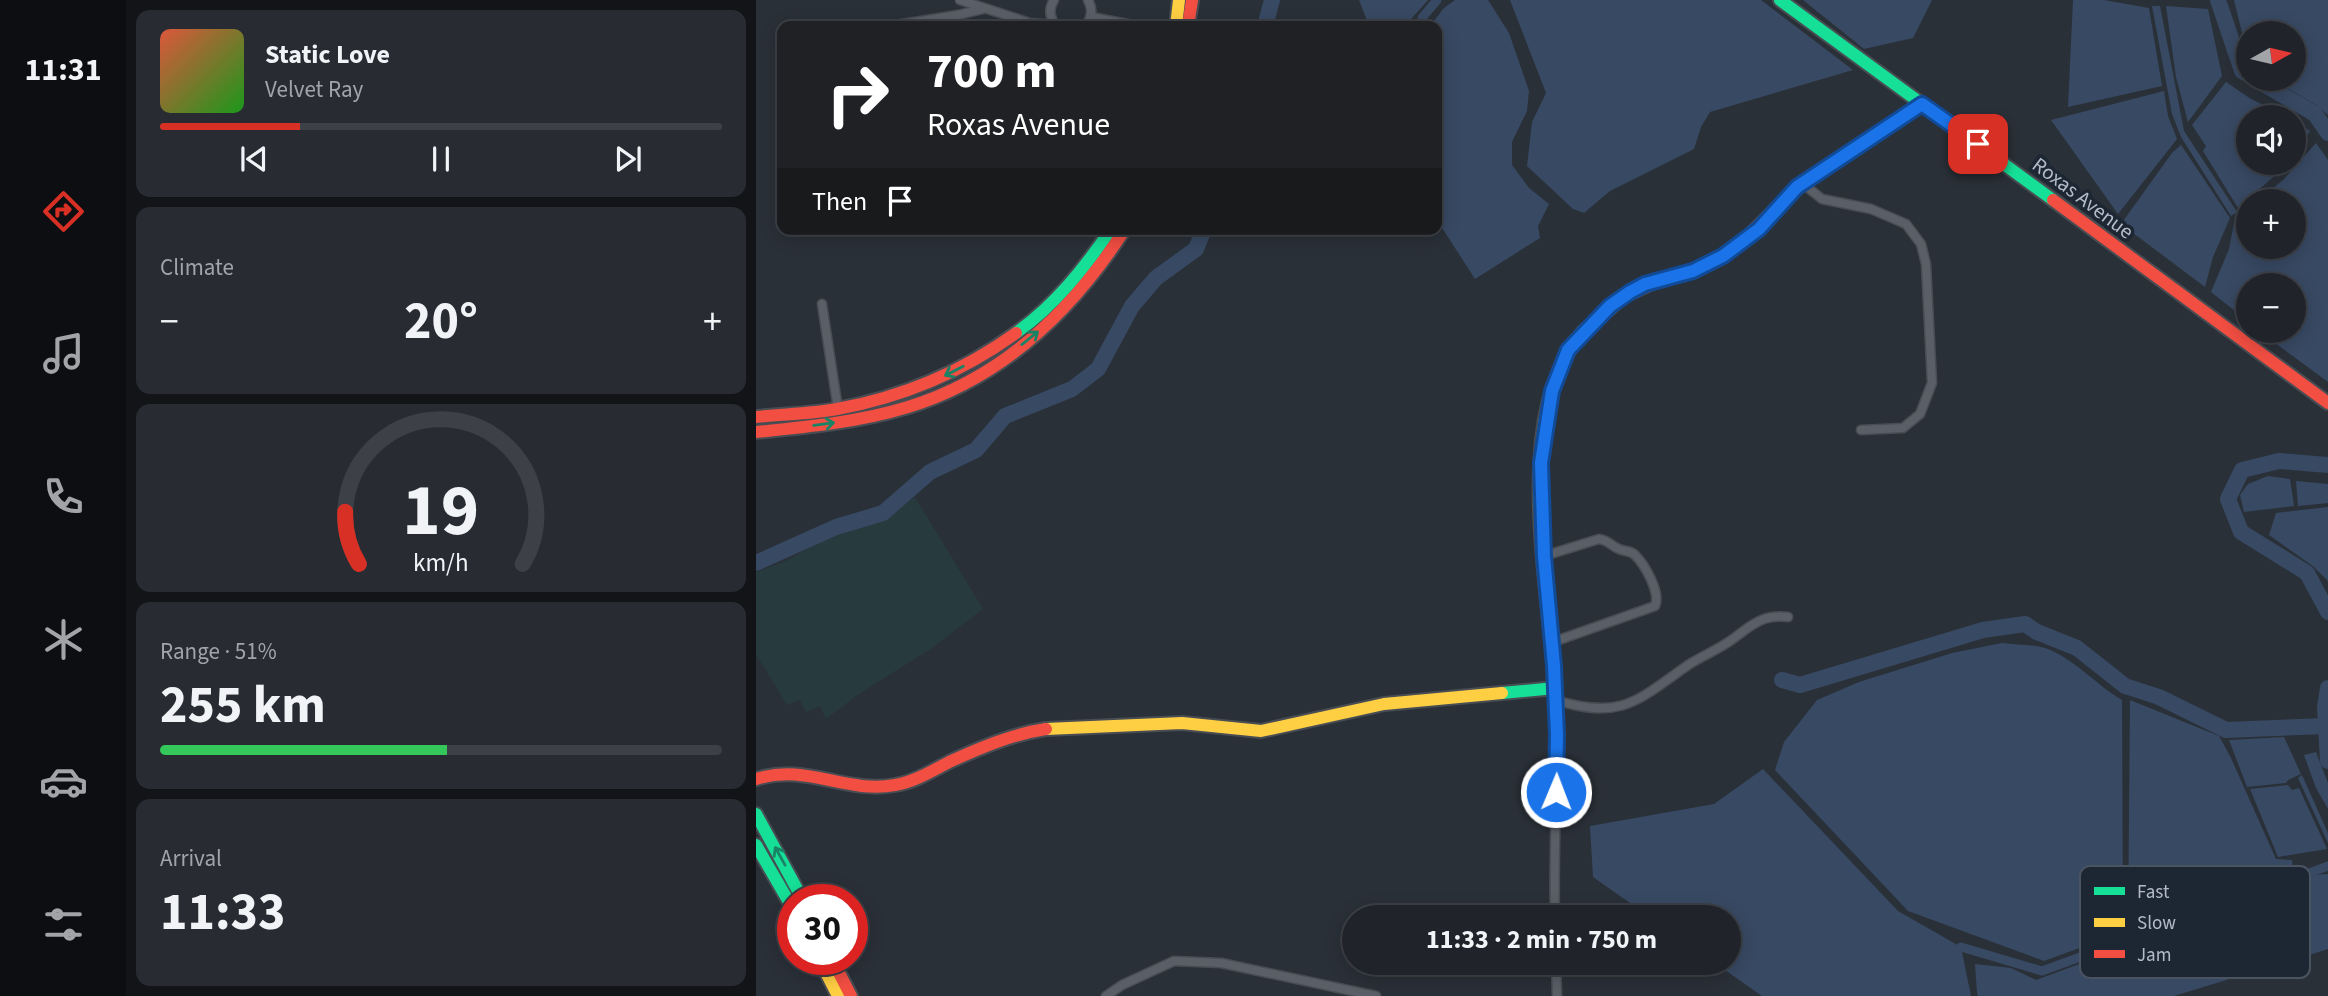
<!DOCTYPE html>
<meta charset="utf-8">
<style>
:root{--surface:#20242a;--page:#282c32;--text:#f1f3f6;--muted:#a2a4a8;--line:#3d4147;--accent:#d93025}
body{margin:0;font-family:"Source Sans 3",sans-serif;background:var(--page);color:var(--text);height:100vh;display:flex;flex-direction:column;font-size:26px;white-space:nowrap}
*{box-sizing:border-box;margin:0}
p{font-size:23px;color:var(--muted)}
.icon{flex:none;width:38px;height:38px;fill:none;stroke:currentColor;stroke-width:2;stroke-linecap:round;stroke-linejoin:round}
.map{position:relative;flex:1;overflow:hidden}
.sheet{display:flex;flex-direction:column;gap:10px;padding:10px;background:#121417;width:630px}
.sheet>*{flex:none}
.banner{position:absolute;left:21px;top:21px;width:665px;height:214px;border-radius:14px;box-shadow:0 4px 18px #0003,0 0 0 2px var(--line);background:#202124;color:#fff;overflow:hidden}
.needle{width:46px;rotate:82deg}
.tools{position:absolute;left:1480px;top:21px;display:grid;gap:14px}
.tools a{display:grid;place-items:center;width:70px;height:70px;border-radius:50%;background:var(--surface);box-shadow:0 4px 18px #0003,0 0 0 2px var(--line);font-size:35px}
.speed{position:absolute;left:21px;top:884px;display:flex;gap:14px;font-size:35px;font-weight:700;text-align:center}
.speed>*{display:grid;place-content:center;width:91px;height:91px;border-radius:50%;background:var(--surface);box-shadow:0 4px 18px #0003,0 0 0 2px var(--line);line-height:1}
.speed .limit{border:10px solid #d22;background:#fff;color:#111}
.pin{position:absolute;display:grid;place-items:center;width:60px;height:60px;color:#fff;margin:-30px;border-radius:14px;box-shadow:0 4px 10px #0006}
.me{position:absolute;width:77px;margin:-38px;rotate:1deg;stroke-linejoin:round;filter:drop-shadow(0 0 5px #0008)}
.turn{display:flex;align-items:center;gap:24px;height:147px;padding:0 35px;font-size:32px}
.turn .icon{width:91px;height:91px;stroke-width:2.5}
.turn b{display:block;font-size:49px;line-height:60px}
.then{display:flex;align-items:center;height:66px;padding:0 35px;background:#0003;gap:14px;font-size:26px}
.big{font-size:52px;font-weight:700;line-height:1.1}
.sheet .widget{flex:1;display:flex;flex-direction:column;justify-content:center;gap:10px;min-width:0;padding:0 24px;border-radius:14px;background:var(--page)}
.sheet .dial{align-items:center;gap:0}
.dial svg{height:182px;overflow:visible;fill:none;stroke:var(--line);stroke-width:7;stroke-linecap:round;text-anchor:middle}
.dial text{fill:var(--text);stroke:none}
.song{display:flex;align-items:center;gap:21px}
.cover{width:84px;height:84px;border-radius:10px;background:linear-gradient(135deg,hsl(10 70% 55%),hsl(120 70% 35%))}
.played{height:7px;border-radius:4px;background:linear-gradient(90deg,var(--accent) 25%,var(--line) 25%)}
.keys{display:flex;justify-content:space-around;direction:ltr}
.heat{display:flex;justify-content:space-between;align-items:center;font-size:38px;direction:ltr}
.charge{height:10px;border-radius:5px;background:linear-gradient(90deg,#34c759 51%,var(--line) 0)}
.trip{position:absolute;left:586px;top:905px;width:399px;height:70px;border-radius:35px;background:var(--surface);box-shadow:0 4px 18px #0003,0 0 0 2px var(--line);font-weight:700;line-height:70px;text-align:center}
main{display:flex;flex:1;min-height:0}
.tab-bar{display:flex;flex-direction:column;width:126px;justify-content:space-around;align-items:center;background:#0d0e11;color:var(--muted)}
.tab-bar .icon{width:49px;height:49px}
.tab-bar .active{color:var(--accent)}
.tab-bar b{font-size:32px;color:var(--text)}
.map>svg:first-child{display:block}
.green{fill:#273a3e}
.water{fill:#384963}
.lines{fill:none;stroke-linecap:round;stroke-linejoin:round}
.canal{stroke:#384963;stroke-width:9}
.river{stroke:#384963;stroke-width:16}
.street-casing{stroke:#484c53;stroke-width:11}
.fast-casing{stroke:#484c53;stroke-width:16}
.slow-casing{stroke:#484c53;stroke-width:16}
.jam-casing{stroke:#484c53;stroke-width:16}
.street{stroke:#5a5e66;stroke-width:8}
.fast{stroke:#16e098;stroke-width:12}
.slow{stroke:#ffcf43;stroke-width:12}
.jam{stroke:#f24e42;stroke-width:12}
.oneway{stroke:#1a8366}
.route-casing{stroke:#114b97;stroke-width:18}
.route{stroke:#1a73e8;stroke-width:12}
.labels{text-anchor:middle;stroke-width:7;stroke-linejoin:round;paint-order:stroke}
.street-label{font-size:21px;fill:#b4bcc9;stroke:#1d2633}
.key{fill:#1d2633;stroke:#4a5360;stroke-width:2}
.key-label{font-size:19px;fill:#b4bcc9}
</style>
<main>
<nav class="tab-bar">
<b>11:31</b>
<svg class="icon active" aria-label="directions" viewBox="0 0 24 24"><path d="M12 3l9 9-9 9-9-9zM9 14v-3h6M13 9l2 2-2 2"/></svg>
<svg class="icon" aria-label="music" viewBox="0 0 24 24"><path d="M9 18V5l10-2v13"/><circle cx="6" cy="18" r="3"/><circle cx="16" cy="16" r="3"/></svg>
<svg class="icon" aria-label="phone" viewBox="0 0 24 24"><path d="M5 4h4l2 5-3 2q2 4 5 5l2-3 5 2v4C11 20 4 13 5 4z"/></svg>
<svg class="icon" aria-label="climate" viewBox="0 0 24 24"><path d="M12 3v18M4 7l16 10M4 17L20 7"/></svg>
<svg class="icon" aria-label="car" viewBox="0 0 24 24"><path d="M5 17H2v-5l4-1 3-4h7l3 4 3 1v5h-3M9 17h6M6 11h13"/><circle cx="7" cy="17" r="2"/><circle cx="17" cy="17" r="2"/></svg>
<svg class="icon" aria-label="filters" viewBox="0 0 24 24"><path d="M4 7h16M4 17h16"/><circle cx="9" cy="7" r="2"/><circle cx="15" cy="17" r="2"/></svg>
</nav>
<section class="sheet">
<div class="widget">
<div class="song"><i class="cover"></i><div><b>Static Love</b><p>Velvet Ray</p></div></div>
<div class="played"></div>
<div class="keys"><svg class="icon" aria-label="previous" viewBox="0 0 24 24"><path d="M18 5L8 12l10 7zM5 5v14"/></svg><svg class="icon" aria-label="pause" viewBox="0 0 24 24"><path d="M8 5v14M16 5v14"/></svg><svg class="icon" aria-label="next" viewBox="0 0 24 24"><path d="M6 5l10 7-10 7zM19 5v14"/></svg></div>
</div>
<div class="widget"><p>Climate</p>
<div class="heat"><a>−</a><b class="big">20°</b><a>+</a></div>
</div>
<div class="widget dial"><svg viewBox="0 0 100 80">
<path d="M14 69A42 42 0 1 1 86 69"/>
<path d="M14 69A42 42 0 0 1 8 46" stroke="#d93025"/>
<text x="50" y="56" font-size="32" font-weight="700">19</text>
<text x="50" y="72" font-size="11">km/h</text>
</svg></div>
<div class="widget"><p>Range · 51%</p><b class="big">255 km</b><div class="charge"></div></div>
<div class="widget"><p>Arrival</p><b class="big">11:33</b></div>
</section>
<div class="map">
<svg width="1572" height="996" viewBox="0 0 1572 996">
<rect width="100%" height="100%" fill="#2a3038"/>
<path class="green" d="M159 497 227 609 176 648 103 694 70 719 64 706 50 712 44 700 31 705 0 654V572L28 562 91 527 128 519Z"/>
<g class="water">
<path d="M603 0H672L649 26H613Z"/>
<path d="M699 0H732L753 33 773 91 771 111 756 142V165L773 188 793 204 782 226 784 238 719 279 681 220V26H674L688 8Z"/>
<path d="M754 0H1005L1097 70 954 112 945 127 938 149 854 191 828 213 817 209 771 166 776 122 790 93Z"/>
<path d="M1047 0H1176L1157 38 1108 49Z"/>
<path d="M1317 0H1348L1393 8 1406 86 1312 107Z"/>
<path d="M1478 0H1572V115L1560 105 1516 79H1538V33H1493V61Z"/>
<path d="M1396 6H1404L1428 131 1481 212 1475 216 1425 137 1416 114Z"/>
<path d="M1410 6 1452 9 1466 76 1432 122 1420 77Z"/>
<path d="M1470 82 1495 99 1532 117H1493V163H1533L1482 208 1447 151 1450 146 1436 125Z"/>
<path d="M1408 91 1412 116 1421 139 1362 214 1295 120Z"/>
<path d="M1538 120 1554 131 1538 157Z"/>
<path d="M1560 143 1572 160V382L1503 331H1538V285H1493V322L1455 292 1473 249 1478 223 1493 209V247H1538V201H1501L1527 180Z"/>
<path d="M1425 145 1474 218 1457 257 1449 287 1365 224 1416 153Z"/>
<path d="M1512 476 1534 479 1538 506 1488 512 1484 495 1492 484Z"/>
<path d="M1540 481 1572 484V503L1542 506Z"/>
<path d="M1572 507V581L1558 567 1513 535 1520 513Z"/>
<path d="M1246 643C1259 645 1276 644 1289 648 1318 658 1340 685 1366 700L1367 932 1288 961 1152 911 1019 770 1028 742 1061 700 1103 682 1196 653Z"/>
<path d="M1374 700 1463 736 1475 758 1520 859 1536 860 1537 871 1372 930Z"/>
<path d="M1528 737 1545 774 1532 780 1530 783 1491 787 1473 740Z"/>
<path d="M1560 752 1572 783V809L1560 788 1548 755Z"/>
<path d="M1007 769 1142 911 1205 947 1215 996H1006L959 963 973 962V917H894L837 877 834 826 958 804Z"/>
<path d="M1546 775 1572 833V843L1542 778Z"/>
<path d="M1532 785 1536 790 1543 788 1571 849 1522 857 1494 789Z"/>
<path d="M1572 874V949L1531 962 1537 887 1557 875Z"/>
<path d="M1530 888 1526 963 1418 996H1222L1221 993 1219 964 1255 968 1280 980Z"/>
</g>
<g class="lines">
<g class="canal">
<path d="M666 18 681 0"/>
<path d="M1205 947 1286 971 1572 866"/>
</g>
<g class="river">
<path d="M1462 0 1486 71 1493 75"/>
<path d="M509 26 516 0"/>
<path d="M1499 79 1559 114 1572 133"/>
<path d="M1572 465 1523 461 1486 470 1472 499 1485 532 1551 573 1572 612"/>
<path d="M0 563 80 527 127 513 174 472 220 450 249 416 316 389 342 369 376 306 400 278 440 249 448 229"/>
<path d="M1026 680 1044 685 1227 630 1269 624 1281 632 1321 648 1369 686 1403 697 1470 730 1570 726"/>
<path d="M1572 688 1569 707 1572 761"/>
</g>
<g class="street-casing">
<g id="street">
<path d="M204 0 274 23 299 25"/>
<path d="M298 0C292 9 294 18 300 26"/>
<path d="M335 17 382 26"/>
<path d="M134 26 202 15 227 9"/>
<path d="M329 26C336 18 337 9 332 0"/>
<path d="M1046 183 1066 199 1115 209 1150 224 1165 244 1170 264 1176 383 1164 414 1147 428 1105 430"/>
<path d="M66 304 82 409"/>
<path d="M788 556 843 539C852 540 855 546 863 549 869 552 874 550 879 555 889 565 905 593 899 606L797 642"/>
<path d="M799 698C803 771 797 844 799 917"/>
<path d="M799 700C865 720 880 702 932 665 946 656 961 650 974 641 995 626 1005 614 1032 617"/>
<path d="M800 962 801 996"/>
<path d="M350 996 366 985 418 961 465 963 620 996"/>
</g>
</g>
<g class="fast-casing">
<g id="fast">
<path d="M1024 0 1297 200"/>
<path d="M260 333C299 305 328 269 355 229"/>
<path d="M746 693 799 688C794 587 754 413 827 332"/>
<path d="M0 814 47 900"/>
<path d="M0 845 37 909"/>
</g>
</g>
<g class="slow-casing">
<g id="slow">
<path d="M420 26 423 0"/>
<path d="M290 729 426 723 505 731 628 704 746 693"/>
<path d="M63 959 82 996"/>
</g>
</g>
<g class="jam-casing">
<g id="jam">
<path d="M432 26 436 0"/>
<path d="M1297 200 1572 403"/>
<path d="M827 332 868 296 896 283 940 269 969 255 990 239 1047 182 1166 104"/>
<path d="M0 417C27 414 54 414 81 409 147 397 206 372 260 333"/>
<path d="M0 432C51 427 103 422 152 407 246 378 317 310 369 229"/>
<path d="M0 779C51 763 89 794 139 785 158 782 176 771 193 762 224 748 256 734 290 729"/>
<path d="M76 959 95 996"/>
</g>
</g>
<use href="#street" class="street"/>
<use href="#fast" class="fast"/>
<use href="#slow" class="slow"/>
<use href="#jam" class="jam"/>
</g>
<defs><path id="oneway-shaft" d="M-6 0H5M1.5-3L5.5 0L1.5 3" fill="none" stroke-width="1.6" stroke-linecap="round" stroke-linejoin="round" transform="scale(1.75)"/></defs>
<g class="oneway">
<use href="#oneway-shaft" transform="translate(274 338) rotate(-39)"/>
<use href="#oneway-shaft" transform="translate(198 371) rotate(153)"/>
<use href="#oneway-shaft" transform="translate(68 424) rotate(-7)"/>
<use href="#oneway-shaft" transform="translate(24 856) rotate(-119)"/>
</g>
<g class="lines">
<g class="route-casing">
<path id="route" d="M800 792 801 735 798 666 788 556 785 463 796 391 812 350 854 306 874 292 889 284 937 271 967 256 1003 229 1041 187 1166 104 1222 144"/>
</g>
<use href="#route" class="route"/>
</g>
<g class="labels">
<g class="street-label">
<text transform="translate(1327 198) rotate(37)" y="7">Roxas Avenue</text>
</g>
</g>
<rect x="1324" y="866" width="230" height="112" rx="10" class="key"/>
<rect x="1338" y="887" width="31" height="8" fill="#16e098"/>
<rect x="1338" y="918" width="31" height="9" fill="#ffcf43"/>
<rect x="1338" y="950" width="31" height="8" fill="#f24e42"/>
<g class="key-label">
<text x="1381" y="898">Fast</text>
<text x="1381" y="929">Slow</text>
<text x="1381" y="961">Jam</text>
</g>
</svg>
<div class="tools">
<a><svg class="needle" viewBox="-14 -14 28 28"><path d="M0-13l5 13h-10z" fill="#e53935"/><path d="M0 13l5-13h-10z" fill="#a2a4a8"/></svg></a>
<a><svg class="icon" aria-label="sound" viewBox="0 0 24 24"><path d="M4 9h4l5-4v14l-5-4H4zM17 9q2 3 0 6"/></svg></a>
<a>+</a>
<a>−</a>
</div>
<div class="speed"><div class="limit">30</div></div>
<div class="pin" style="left:1222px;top:144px;background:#d93025"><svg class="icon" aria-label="arrive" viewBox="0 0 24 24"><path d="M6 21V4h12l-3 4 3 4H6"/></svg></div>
<svg class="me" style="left:800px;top:792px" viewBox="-20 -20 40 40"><circle r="17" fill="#1a73e8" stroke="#fff" stroke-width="3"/><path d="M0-11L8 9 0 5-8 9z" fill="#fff"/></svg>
<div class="trip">11:33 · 2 min · 750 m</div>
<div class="banner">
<div class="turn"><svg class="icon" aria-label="right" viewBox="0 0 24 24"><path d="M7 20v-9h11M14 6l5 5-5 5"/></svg><div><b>700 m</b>Roxas Avenue</div></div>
<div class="then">Then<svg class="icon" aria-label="arrive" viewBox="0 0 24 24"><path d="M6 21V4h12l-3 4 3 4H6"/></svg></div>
</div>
</div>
</main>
